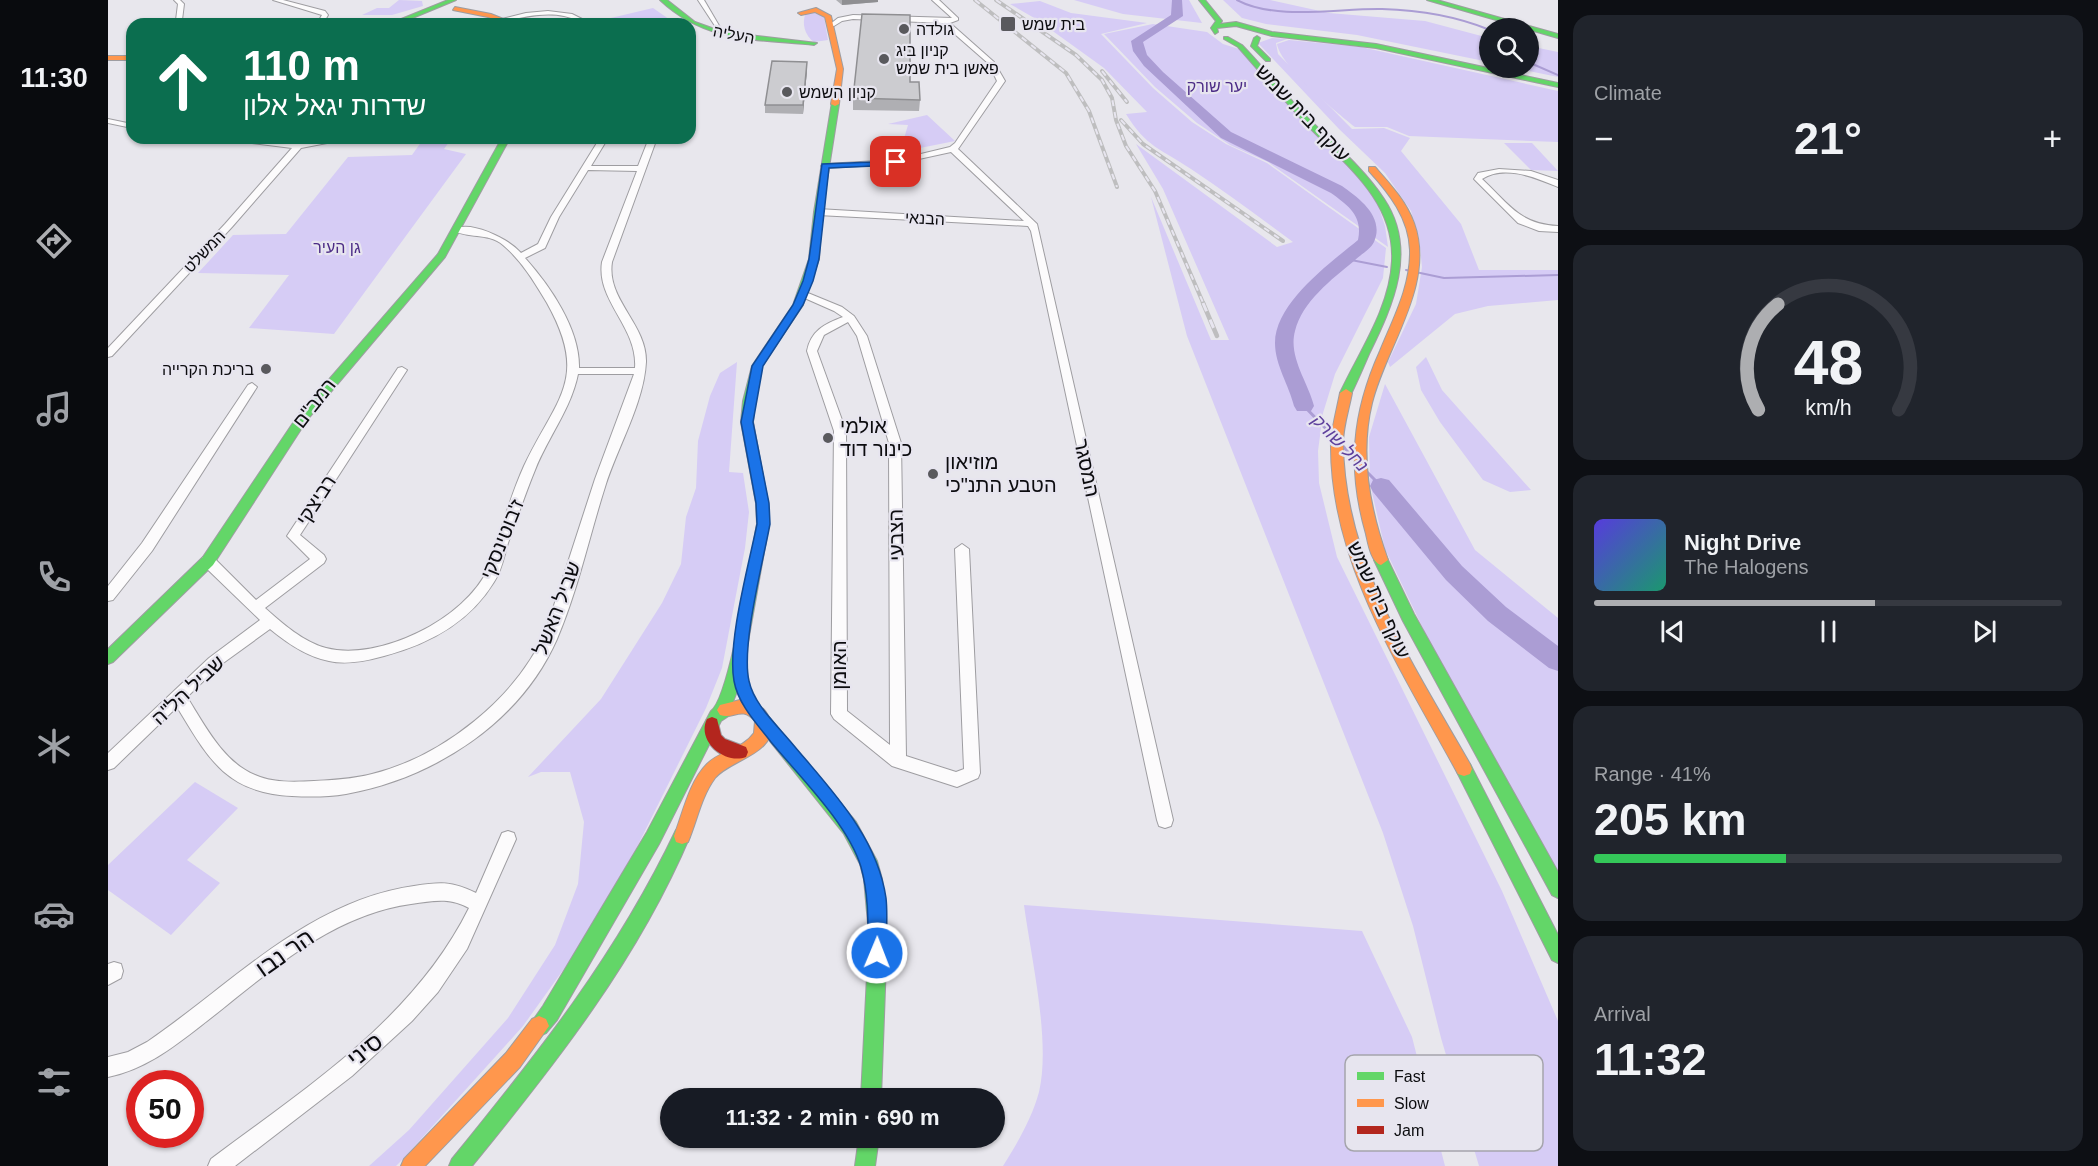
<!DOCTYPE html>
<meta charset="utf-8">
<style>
:root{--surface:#171b24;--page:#20242c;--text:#f1f3f6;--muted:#9ea1a6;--line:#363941;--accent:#adaeb1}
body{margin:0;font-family:Helvetica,Heebo,sans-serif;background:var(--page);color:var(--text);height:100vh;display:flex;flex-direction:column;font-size:22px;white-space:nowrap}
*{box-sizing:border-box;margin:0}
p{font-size:20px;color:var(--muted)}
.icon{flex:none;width:33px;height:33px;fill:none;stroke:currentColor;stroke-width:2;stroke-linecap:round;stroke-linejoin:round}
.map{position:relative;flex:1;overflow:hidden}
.sheet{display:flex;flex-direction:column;gap:15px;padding:15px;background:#0d0f14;width:540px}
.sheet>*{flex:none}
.top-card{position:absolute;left:18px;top:18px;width:570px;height:126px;border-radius:18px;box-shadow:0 2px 4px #0004;background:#0b6e4f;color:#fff;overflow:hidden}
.controls{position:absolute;left:1371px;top:18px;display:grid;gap:12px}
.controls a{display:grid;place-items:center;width:60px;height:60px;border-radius:50%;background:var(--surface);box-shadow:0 2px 4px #0004;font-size:30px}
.speed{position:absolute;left:18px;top:1070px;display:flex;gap:12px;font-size:30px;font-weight:700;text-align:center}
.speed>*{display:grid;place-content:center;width:78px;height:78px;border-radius:50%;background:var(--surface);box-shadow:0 2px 4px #0004;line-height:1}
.speed .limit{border:9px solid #d22;background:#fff;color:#111}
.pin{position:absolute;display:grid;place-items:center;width:51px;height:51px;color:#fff;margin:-26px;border-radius:12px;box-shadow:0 3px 9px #0006}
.me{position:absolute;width:66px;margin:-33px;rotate:1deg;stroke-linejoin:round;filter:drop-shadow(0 0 4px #0008)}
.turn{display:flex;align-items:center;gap:21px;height:126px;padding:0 18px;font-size:27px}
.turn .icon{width:78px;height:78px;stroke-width:2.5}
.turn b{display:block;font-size:42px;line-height:51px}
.big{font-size:45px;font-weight:700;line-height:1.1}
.sheet .widget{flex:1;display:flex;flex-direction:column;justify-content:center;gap:9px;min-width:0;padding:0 21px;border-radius:18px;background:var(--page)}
.sheet .dial{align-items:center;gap:0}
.dial svg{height:156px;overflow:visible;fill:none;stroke:var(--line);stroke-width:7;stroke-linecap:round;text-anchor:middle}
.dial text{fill:var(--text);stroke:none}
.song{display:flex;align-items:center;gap:18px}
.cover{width:72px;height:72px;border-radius:9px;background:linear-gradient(135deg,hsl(250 70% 55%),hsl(160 70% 35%))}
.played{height:6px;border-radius:3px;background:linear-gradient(90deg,var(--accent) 60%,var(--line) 60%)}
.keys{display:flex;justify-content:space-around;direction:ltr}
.heat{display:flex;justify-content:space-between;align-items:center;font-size:33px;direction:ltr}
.charge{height:9px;border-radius:4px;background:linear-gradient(90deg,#34c759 41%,var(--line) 0)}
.trip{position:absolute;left:552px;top:1088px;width:345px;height:60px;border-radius:30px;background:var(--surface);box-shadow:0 2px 4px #0004;font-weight:700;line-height:60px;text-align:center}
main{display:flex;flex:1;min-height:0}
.menu{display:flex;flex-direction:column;width:108px;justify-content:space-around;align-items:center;background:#090b0e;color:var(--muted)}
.menu .icon{width:42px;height:42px}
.menu .on{color:var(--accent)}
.menu b{font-size:27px;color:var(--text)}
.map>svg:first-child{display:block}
.green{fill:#d6ccf5}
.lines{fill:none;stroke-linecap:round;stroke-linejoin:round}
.stream-far1{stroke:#ab9dd4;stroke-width:2}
.stream{stroke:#ab9dd4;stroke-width:3}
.river{fill:#ab9dd4;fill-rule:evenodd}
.street-casing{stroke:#9e9da1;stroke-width:2}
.fast-casing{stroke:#9e9da1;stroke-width:2}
.slow-casing{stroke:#9e9da1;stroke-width:2}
.jam-casing{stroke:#9e9da1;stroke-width:2}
.street{fill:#fcfbfc;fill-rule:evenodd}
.fast{fill:#63d668;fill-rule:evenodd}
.slow{fill:#ff974d;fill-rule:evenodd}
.jam{fill:#b3261e;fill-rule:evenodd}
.rail-far1-casing{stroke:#bebebf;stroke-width:4}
.rail-casing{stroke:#bebebf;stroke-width:4.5}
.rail-far1{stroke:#e7e5ef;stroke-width:2;stroke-dasharray:6;stroke-linecap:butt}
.rail{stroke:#e7e5ef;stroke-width:3;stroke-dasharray:9;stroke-linecap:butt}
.wall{fill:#afafb3}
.shaded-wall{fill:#8f8f92}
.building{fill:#ccccd0;stroke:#8f8f92;stroke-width:1.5}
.route{fill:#1a73e8;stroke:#114b97;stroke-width:1.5}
.poi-dot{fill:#59595d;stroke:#e7e5ef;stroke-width:2}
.labels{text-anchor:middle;stroke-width:4.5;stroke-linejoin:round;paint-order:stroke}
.far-poi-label{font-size:16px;fill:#0c0c0f;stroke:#e7e5ef;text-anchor:start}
.far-street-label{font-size:16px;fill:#0c0c0f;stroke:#e7e5ef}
.far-park-label{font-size:16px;fill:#4c2c86;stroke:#e7e5ef}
.far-water-label{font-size:18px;font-style:italic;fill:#5e409c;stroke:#e7e5ef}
.street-label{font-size:20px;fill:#0c0c0f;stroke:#e7e5ef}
.poi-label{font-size:20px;fill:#0c0c0f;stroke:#e7e5ef;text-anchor:start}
.near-street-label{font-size:24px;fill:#0c0c0f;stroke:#e7e5ef}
.key{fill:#e7e5ef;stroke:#a5a4ac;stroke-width:1.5}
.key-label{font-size:16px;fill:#0c0c0f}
</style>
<main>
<nav class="menu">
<b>11:30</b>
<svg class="icon on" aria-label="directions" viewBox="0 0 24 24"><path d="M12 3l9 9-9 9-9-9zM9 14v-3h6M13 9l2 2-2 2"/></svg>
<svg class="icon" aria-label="music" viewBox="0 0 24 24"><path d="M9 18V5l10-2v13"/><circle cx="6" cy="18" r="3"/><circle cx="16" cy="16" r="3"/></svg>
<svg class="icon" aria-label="phone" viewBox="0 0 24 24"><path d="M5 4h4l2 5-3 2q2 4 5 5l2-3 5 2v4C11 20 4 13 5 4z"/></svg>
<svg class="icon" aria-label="climate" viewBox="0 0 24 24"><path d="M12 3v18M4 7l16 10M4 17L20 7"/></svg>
<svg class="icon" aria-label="car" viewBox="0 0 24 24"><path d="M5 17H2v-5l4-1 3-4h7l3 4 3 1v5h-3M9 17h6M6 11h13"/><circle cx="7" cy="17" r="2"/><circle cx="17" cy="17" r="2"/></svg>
<svg class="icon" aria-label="filters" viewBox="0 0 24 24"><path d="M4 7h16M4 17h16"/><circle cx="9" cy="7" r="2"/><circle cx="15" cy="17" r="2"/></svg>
</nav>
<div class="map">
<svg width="1450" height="1166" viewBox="0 0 1450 1166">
<rect width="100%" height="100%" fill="#e8e7ed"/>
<g class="green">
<path d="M291 0 314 1 315 6 284 15H254L269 8H281Z"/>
<path d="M966 0H1081L1094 23 1015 14Z"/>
<path d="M1115 0H1162L1221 13 1317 21 1381 38V62L1249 35 1158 24 1134 18Z"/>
<path d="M932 1 963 13 1039 23 993 34 1045 88 1084 122 1118 144 1159 163 1278 248 1275 278 1227 374 1215 413 1210 451 1211 483 1229 557 1394 891 1450 1021V1166H1371L1333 1038 1305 926 1275 833 1079 336 1043 197 1103 340H1121L1055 189 1028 144 1169 247 1185 242C1151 217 1118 192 1083 169 1053 149 1038 147 1018 114L1039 112 996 68 928 19 902 4Z"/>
<path d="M545 8 568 24H487L486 22Z"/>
<path d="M704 12 716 17 720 40 706 42C697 36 693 23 698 13Z"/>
<path d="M1045 24 1099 32 1115 44 1131 49 1251 174 1269 202 1277 226 1280 247 1160 162 1122 145 1089 123 1047 87 996 34Z"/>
<path d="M1164 38 1179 39 1168 43 1170 54 1244 129 1276 128 1302 138 1293 151 1353 224 1371 270H1450V300L1380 306 1347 314 1282 367 1280 362 1308 304 1314 267 1311 238 1303 211 1277 173 1231 129 1150 43Z"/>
<path d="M1181 40 1253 47 1450 91V142L1301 136 1279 127H1247C1227 111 1173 67 1169 44Z"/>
<path d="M1421 46 1450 52V77L1407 68H1420Z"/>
<path d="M819 115 847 141 792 152 800 125 780 124Z"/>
<path d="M316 138H344L336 149 358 154 226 334 141 328 181 275 90 273 125 235 178 234 240 157 304 155Z"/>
<path d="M1396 143H1424L1450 171 1423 170Z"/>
<path d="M1318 357 1334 390 1423 490 1402 492 1375 480 1332 422 1313 390 1308 367Z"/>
<path d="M629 362 621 472 635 473 641 512 637 548 614 668 598 708 530 845 468 952 415 1026 295 1159 288 1166H261L301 1130 400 1018 447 945 470 884 476 822 462 772H433L420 777 493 699 554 603 573 564 578 517 588 488 590 441 602 396 612 373Z"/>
<path d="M1277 384 1367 550 1450 618V890L1332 664 1277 549 1262 484 1261 437Z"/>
<path d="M87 782 130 808 79 860 112 883 63 935 0 890V865Z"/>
<path d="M916 905 1254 931 1304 1037 1337 1166H895C909 1144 924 1118 931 1092 943 1041 923 958 916 905Z"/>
</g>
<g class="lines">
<g class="stream-far1">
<path d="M1129 0C1168 21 1231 8 1274 9 1311 10 1348 16 1382 30"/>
<path d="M1420 62 1450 75"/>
<path d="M1238 259 1279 267"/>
<path d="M1298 270 1336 278 1450 275"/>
</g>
<g class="stream">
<path d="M1196 406 1223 434"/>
<path d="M1232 443 1248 460"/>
<path d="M1259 472 1273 486"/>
</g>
<g class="river">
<path d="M1064 0H1074L1075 16 1035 42 1039 55 1055 72 1123 132 1234 186C1251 198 1277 217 1266 242 1263 249 1252 255 1246 261 1224 279 1194 302 1187 331 1180 357 1200 382 1206 406L1203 411H1189L1186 406C1181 385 1167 365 1167 343 1167 303 1222 263 1250 240 1255 216 1241 206 1223 193L1113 138 1036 66 1025 51 1023 41 1063 15Z"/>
<path d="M1273 478 1281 480 1354 566 1398 607 1450 646V671L1441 668 1380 621 1338 580 1265 492 1262 486 1265 480Z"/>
</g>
<g class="street-casing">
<g id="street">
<path d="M66 0H72L76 4 74 20 76 24H70L68 20 70 4Z"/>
<path d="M165 0H175L217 11 220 15 216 22 222 24H167L170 22H210L214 15Z"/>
<path d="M590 0H596L613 29H609Z"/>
<path d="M824 0H831L850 18V20L842 23 886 62 897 81 850 149 929 224 1065 820 1063 826 1057 828 1051 826 1049 820 923 231 920 226 710 215 706 212 710 209 916 221 843 152 788 164 717 168 713 166 717 164 788 160 842 147 847 143 889 81 881 64 834 23 745 19 734 21 726 26 721 25 730 18 745 15 844 18Z"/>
<path d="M440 11 464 14 484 24C474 24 466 18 456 16 436 12 416 17 397 21L394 19 418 13Z"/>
<path d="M0 119 24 124V128L0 123Z"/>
<path d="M116 138C140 138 164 142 188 143 206 144 226 138 245 138L193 148 124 227 4 356 0 357V348L117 224 184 148 120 140Z"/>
<path d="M492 138H500L483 166H530L541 138H549L504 262C498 300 539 324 538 362 536 403 509 448 497 487 481 537 470 590 449 639 412 723 326 778 238 794 220 797 201 797 184 796 118 793 100 758 69 707L6 768 0 770V753L101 658 152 620 95 565 93 561 95 557H105L148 600 202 559 179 536 290 368 294 367 299 370 192 535 216 555 218 559 216 563 157 608C174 623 195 642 218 648 271 662 357 619 380 569 392 535 401 499 416 466 448 398 482 380 439 303 427 283 414 261 395 245 380 232 358 239 345 230 361 219 401 239 413 253L430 244 443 217ZM480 170 529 171 494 262C488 301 530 327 527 368H471C472 329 442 286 417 258L437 248 451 217ZM470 374H526L487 479 438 630C410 697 334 757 264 774 245 779 225 780 206 781 187 782 164 783 147 775 115 762 96 724 79 697L111 666 162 629C179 643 199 657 221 661 239 665 258 661 276 656 321 644 361 623 386 582 394 570 396 556 400 543 409 519 417 494 427 470 440 437 463 409 470 374Z"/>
<path d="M1391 169 1423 171 1450 180V187C1428 178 1397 164 1374 179 1401 204 1411 224 1450 226V232L1431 231 1410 223 1366 179 1370 173Z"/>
<path d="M695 291 734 307 746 316 759 336 793 443 798 756 848 772 856 769 847 549 854 544 861 549 872 773 870 778 849 787 784 766 726 719 723 714 726 431 699 351C703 331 716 324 735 317L726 311 692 296V292ZM740 322 749 336 781 443 782 745 739 711 738 431 709 351 716 335Z"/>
<path d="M144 383 149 387 44 551 5 600 0 601V586L34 543 140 385Z"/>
<path d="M400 831 406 833 408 839 359 949 330 992 304 1021 244 1076 127 1166H100L103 1159C199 1087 306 1019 361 908 340 897 326 901 303 904 223 915 160 973 99 1021 68 1045 39 1069 0 1077V1057L20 1052 39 1042C124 984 200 901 306 886 332 882 344 881 368 893L394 833Z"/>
<path d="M6 962 13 964 15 971 13 978 0 985V964Z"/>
</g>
</g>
<g class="fast-casing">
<g id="fast">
<path d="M340 0H348L290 24H281Z"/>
<path d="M552 0H559L587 22 615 32 709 43 706 45C647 39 598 43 552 0Z"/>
<path d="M1091 0H1097L1114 21 1112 24 1128 22 1164 32 1268 44 1450 83V87L1268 48 1164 36 1128 26 1109 28 1110 32 1107 34 1103 28 1108 21Z"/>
<path d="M1319 0H1329L1450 34V38Z"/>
<path d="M1149 36 1152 38 1149 46 1162 59V61H1158L1143 46 1146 38Z"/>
<path d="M1116 37H1120L1134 45C1158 70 1180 98 1205 123 1230 147 1257 170 1276 199 1310 250 1285 305 1261 354 1255 368 1249 382 1242 396L1238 397 1232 393C1251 352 1282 308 1284 261 1287 199 1235 163 1197 123 1174 98 1152 72 1130 47L1116 39Z"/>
<path d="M724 102 731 104 714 212 711 259 695 305 654 366 647 401 645 422 660 503 661 524 633 681 623 707 625 710 622 715 613 721 551 844 449 1020 438 1033 431 1036 424 1033 421 1026 435 1006 539 832 603 711C622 698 643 555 649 524L648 503 633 422 635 401 644 366 685 305 701 259 706 212Z"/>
<path d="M394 138H402L337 257 199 420 105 565 5 662 0 664V649L95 557 191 414 330 254Z"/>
<path d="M1273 555 1278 556 1306 614 1450 872V898L1444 895 1295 621 1266 560Z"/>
<path d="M655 714 660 716 748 822 769 861 774 879 779 935 773 1098H753L761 935 756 879 752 864 736 834 650 726 647 721 650 716Z"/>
<path d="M1356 762 1362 764 1450 935V963L1444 960 1350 774 1348 769 1350 764Z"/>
<path d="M574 828 580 830 582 836C530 959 448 1063 364 1166H341L344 1159C431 1052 508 956 568 830Z"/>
<path d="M751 1137H771L767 1166H747Z"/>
</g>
</g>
<g class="slow-casing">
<g id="slow">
<path d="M347 7 383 14 408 24H399L380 17 345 10Z"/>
<path d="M708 8 723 16 735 69 731 104 727 106 723 104 729 69 717 17 707 12 693 15 690 13Z"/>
<rect x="0" y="56" width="24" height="4"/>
<path d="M1261 167H1267C1282 184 1298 201 1306 223 1328 284 1278 346 1264 403 1251 456 1262 510 1280 560L1273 565C1263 562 1260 543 1258 534 1239 468 1244 413 1272 351 1285 319 1303 286 1302 250 1301 218 1281 193 1261 171Z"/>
<path d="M1238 389 1244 393C1241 409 1235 427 1235 443 1236 561 1305 664 1362 764L1364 769 1362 774 1356 776 1350 774C1295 672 1221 563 1223 442 1224 426 1229 409 1232 393Z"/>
<path d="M632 700C644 701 656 705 661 718 674 753 622 759 607 778 593 797 589 821 580 842L574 844 568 842 566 836C575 813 581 782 599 764 613 750 635 749 646 733L647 721C633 705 626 720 612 715L609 710 612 705Z"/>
<path d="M431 1016 438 1019 441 1026 412 1067 317 1166H293L296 1159 398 1053 424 1019Z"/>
</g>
</g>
<g class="jam-casing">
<path id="jam" d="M604 717 609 719 613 735 617 739 638 747 640 752 638 757C617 765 588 741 599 719Z"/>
</g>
<use href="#street" class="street"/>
<use href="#fast" class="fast"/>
<use href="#slow" class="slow"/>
<use href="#jam" class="jam"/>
<g class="rail-far1-casing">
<g id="rail-far1">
<path d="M867 0 958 73 981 111 1009 187"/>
<path d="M888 0 968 55 994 80 1004 98 1008 120 1018 146 1047 191 1096 305"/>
<path d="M994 71 1019 102"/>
<path d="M1013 120 1035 144 1175 241"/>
</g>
</g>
<g class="rail-casing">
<path id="rail" d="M1095 303 1109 336"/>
</g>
<use href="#rail-far1" class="rail-far1"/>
<use href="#rail" class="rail"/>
</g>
<g class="wall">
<path d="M728 0H770V2L734 5Z"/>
<path d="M699 70 695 114 657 113V105Z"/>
<path d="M802 82 812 100 811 111 745 110V98Z"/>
</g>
<g class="shaded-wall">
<path d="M734 0H770V2L734 5Z"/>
<path d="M699 62V70L695 114V105Z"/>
</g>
<g class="building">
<path d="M754 14 802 15V82H811L812 100 745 98Z"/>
<path d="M664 61 699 62 695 105H657Z"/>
</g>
<path class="route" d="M791 161 788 165 721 168 711 259 705 281 695 305 655 366 645 422 661 503 662 524C655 562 633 646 641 681 646 704 667 723 682 741 721 788 769 835 778 898 780 916 778 935 778 953L775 959 769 962 762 959 760 953C760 924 761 896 753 867 740 824 692 777 663 742 649 724 630 704 626 681 619 643 641 564 649 524L648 503 633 422 644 366 685 305 695 281 701 259 714 164Z"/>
<g class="poi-dot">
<rect x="892" y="16" width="16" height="16" rx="3"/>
<circle cx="796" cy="29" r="6"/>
<circle cx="776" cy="59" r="6"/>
<circle cx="679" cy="92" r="6"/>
<circle cx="158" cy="369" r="6"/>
<circle cx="720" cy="438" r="6"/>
<circle cx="825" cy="474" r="6"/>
</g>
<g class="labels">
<g class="far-poi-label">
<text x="914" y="30">בית שמש</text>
<text x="808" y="35">גולדה</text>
<text x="788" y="56">קניון ביג<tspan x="788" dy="18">פאשן בית שמש</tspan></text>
<text x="691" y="98">קניון השמש</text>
<text x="146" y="375" text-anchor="end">בריכת הקרייה</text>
</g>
<g class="far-street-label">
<text transform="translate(626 34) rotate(11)" y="6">העליה</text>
<text transform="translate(817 218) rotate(3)" y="6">הבנאי</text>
<text transform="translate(96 251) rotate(-46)" y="6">המשלט</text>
</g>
<g class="far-park-label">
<text x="1109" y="92">יער שורק</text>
<text x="229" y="253">גן העיר</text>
</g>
<g class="far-water-label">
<text transform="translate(1232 443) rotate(46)" y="6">נחל שורק</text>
</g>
<g class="street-label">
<text transform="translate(1195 113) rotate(46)" y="7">עוקף בית שמש</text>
<text transform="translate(206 403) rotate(-52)" y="7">רמב"ם</text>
<text transform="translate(979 468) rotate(78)" y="7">המסגר</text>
<text transform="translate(208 500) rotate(-57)" y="7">רביצקי</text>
<text transform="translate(788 535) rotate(-91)" y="7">הצבעי</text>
<text transform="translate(394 539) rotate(-68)" y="7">ז'בוטינסקי</text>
<text transform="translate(1271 600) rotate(66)" y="7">עוקף בית שמש</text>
<text transform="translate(449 608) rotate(-69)" y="7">שביל האשל</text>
<text transform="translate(731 665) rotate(-90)" y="7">האומן</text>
<text transform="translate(80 690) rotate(-43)" y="7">שביל הל"ה</text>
</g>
<g class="poi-label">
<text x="732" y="433">אולמי<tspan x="732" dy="23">כינור דוד</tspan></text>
<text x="837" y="469">מוזיאון<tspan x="837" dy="23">הטבע התנ"כי</tspan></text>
</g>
<g class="near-street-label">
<text transform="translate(177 953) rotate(-35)" y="8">הר נבו</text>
<text transform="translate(257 1050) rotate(-39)" y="8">סיני</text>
</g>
</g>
<rect x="1237" y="1055" width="198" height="96" rx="9" class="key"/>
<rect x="1249" y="1072" width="27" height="8" fill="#63d668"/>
<rect x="1249" y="1099" width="27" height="8" fill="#ff974d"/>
<rect x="1249" y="1126" width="27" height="8" fill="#b3261e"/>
<g class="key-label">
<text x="1286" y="1082">Fast</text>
<text x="1286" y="1109">Slow</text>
<text x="1286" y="1136">Jam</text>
</g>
</svg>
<div class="controls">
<a><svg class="icon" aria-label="search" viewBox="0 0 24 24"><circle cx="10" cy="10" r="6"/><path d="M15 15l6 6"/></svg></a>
</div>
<div class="speed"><div class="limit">50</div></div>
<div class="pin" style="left:788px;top:162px;background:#d93025"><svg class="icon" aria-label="arrive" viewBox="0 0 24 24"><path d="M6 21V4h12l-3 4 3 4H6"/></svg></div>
<svg class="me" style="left:769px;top:953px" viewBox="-20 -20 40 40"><circle r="17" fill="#1a73e8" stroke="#fff" stroke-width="3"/><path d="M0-11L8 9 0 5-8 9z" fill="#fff"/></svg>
<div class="trip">11:32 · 2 min · 690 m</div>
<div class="top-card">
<div class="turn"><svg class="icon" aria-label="ahead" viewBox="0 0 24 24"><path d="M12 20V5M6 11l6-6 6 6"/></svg><div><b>110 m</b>שדרות יגאל אלון</div></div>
</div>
</div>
<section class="sheet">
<div class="widget"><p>Climate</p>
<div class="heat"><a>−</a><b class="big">21°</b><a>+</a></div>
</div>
<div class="widget dial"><svg viewBox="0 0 100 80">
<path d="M14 69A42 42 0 1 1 86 69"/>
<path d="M14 69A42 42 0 0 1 24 15" stroke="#adaeb1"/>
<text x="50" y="56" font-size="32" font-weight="700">48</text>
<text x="50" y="72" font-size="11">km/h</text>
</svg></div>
<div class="widget">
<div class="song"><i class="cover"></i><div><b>Night Drive</b><p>The Halogens</p></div></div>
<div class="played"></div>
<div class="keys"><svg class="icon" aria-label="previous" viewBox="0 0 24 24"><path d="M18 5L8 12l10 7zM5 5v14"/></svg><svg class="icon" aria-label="pause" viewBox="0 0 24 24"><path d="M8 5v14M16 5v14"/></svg><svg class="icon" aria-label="next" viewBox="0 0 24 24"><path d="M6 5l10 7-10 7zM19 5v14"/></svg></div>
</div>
<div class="widget"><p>Range · 41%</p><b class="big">205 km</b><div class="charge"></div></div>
<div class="widget"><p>Arrival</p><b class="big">11:32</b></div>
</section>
</main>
